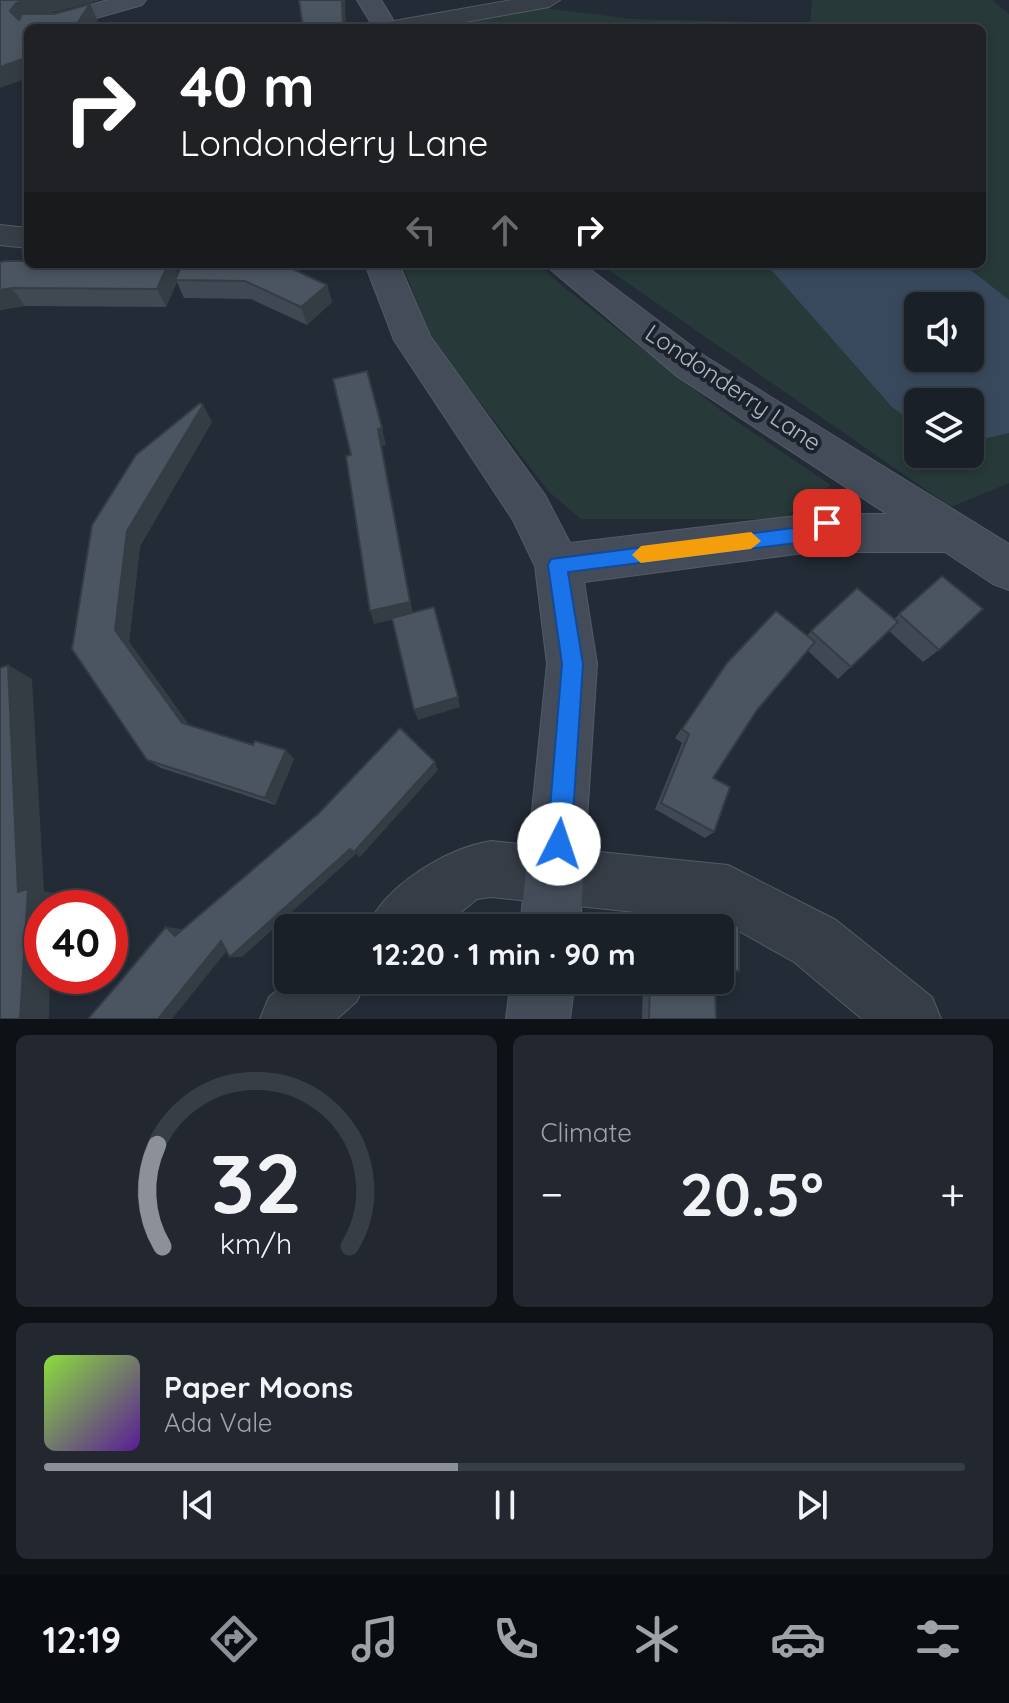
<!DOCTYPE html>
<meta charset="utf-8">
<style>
:root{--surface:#1a2028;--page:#232830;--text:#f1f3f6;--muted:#9fa3a8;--line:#383e45;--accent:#8c9099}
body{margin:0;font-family:Quicksand,sans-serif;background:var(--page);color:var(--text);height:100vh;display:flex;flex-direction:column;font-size:30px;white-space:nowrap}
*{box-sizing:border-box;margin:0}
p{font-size:26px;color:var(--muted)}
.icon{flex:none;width:44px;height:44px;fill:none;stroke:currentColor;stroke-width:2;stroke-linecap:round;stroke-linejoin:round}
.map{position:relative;height:1019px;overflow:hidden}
.panel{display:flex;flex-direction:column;gap:16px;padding:16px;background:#0e1216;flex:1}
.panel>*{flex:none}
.top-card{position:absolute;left:24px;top:24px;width:962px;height:244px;border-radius:12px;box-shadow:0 4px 12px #0003,0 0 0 2px var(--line);background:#202124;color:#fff;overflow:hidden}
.buttons{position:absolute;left:904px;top:292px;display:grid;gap:16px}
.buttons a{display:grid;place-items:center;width:80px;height:80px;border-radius:12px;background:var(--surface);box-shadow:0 4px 12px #0003,0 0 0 2px var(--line);font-size:40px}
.speed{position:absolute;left:24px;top:890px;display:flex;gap:16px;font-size:40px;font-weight:700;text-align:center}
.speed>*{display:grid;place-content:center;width:104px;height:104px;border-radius:50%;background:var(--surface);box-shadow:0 4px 12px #0003,0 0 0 2px var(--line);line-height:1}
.speed .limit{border:12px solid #d22;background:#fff;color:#111}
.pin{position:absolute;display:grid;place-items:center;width:68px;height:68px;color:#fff;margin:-34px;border-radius:16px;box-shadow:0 4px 12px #0006}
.me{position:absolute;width:88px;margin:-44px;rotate:4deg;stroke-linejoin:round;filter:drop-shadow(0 0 6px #0008)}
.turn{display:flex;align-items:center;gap:28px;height:168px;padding:0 24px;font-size:36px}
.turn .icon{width:104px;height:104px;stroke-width:2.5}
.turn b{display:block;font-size:56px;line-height:68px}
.lanes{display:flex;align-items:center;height:76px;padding:0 24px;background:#0003;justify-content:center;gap:40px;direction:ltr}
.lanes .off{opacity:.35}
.big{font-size:60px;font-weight:800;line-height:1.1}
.panel .card{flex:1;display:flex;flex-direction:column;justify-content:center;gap:12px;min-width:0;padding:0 28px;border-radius:12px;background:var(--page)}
.panel .dial{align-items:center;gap:0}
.dial svg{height:208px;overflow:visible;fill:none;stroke:var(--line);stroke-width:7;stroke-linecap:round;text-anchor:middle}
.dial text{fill:var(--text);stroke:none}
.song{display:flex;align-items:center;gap:24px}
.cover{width:96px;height:96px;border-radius:12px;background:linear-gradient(135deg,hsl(90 70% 55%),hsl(270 70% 35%))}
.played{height:8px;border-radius:4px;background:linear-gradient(90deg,var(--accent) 45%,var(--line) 45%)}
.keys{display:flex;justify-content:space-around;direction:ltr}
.heat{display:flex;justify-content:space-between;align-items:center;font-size:44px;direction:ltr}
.panel .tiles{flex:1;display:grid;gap:16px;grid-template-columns:1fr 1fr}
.card:last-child{grid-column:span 2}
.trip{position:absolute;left:274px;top:914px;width:460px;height:80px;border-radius:12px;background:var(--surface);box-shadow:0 4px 12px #0003,0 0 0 2px var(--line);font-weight:800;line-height:80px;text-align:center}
.tab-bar{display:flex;height:128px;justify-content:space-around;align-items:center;background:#0a0d10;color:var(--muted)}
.tab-bar .icon{width:56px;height:56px}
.tab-bar .current{color:var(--accent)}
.tab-bar b{font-size:36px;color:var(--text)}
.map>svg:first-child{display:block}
.green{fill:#273939;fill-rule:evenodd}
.water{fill:#39495d;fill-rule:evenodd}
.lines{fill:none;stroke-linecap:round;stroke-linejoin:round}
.street-casing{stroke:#535b64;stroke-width:2}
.secondary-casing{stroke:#535b64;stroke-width:2}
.street{fill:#363d46;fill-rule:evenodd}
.secondary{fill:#444c59;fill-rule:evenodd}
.wall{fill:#404953}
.shaded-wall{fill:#343c44}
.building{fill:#4b5561;stroke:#343c44;stroke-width:2}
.route{fill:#1a73e8;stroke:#114b97;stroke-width:2}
.slow{fill:#f59e0b}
.labels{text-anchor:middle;stroke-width:8;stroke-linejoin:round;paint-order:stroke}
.street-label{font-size:24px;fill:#b0b8c3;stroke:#1b222b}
</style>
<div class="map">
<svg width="1009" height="1019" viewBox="0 0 1009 1019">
<rect width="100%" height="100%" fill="#232b36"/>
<g class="green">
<path d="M812 0H992L1009 14V483L951 507 600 264H982V28H810ZM918 306H970V358H918ZM918 402H970V454H918Z"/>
<path d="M544 8 633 19 756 22 808 28H426Z"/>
<path d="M402 264H539L562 286 727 415 831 485 782 519H581L549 492 432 340Z"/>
</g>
<path class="water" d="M766 264H963L1009 300V433L970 442V402H918V426L892 407ZM918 306H970V358H918Z"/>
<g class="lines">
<g class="street-casing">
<g id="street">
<path d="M512 0H560L549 7 432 28H382L394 21Z"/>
<path d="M0 225 28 228V248L0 245Z"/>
<path d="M491 841 728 865 836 920 932 997 941 1019H862L794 962 721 921 491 897 477 899 442 928H367C384 886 447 848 491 841Z"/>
<path d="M290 980H366L357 1001 337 1019H260L269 997Z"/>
</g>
</g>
<g class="secondary-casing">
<g id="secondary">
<path d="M108 0H146L142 5 61 28H28V34L22 28 25 23Z"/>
<path d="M357 0H381L398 28H374Z"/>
<path d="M365 264H399L430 336 545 495 570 543 812 514H887L678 377 544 264H583L706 357 1009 544V590L993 584 945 552H812L584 582 597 664 580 928H520L547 664 535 566 513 520 394 340Z"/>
<path d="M511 980H575L570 1019H506Z"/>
</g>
</g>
<use href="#street" class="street"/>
<use href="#secondary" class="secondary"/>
</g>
<g class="wall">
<path d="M0 262 173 264 178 274 327 285 332 302 307 325 251 299 184 298 177 282 166 307 25 306 0 310Z"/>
<path d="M203 405 212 422 140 546 129 642 189 725 294 759 275 805 161 768 147 760 92 525Z"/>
<path d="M942 576 939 650 923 662 889 631 838 679 807 650 757 710 713 778 714 832 705 838 655 809 682 743 675 738 727 663 807 636 811 631 894 619Z"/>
<path d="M652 914 730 922 739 927V971L720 969V928H645L646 916Z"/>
<path d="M643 980H715L716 1019H642Z"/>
</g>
<g class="shaded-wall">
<path d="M27 0H101L24 20 19 28 10 11 16 3Z"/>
<path d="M342 0H345L346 28H343Z"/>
<path d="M90 4 98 21 93 28H74Z"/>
<path d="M28 57V78L0 88V67Z"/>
<path d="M168 264H173L179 277 175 280 177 282 166 307 157 289Z"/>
<path d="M327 285 332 302 307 325 301 307Z"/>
<path d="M12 288 25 306 0 310V290Z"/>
<path d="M203 405 212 422 140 546 129 642 194 732 182 723 115 630 127 531Z"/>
<path d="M382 428 386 445 382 446 413 615 374 624 370 611 378 429Z"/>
<path d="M8 665 32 679 44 891 54 893V908H42V976H50L49 1019H20L18 892Z"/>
<path d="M458 697 460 707 418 720 414 710Z"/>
<path d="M286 750 294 759 275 805 265 798Z"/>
<path d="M435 762 438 770 360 857 356 854 242 957H230Z"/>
<path d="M166 927 182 929 190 938 175 936Z"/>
<path d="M221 941 233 943 172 1019H158Z"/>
</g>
<g class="building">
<path d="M0 0H27L16 3 10 11 19 20 22 14H54L90 4 74 28H28V57L0 67Z"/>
<path d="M299 0H342L343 28H303Z"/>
<path d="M6 261H28V264H168L157 289 12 288 0 290V262Z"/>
<path d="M182 264H282L327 285 301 307 245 281 175 280Z"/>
<path d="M367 371 382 428 378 429 410 602 370 611 346 456 351 455 333 379Z"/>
<path d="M200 403 203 405 127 531 115 630 182 723 253 745 255 741 286 750 265 798 147 760 72 649 92 525 136 455Z"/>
<path d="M942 576 983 609 939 650 899 614Z"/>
<path d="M857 588 898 622 851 667 811 631Z"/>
<path d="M434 607 458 697 414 710 392 618Z"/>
<path d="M776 611 815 642 757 710 713 778 730 787 714 832 661 803 689 734 682 729 727 663Z"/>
<path d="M8 665 18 892 28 889 20 1019H0V668Z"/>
<path d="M400 728 435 762 354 852 350 849 230 957 221 941 158 1019H88L166 927 175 936 319 813Z"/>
<path d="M652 914 730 922 739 927V971L720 968V928H652Z"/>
<path d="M650 980H715L716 1019H649Z"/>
</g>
<path class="route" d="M827 515 834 517V528L812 541 568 572 583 664 571 844 567 853 559 856 551 853 547 844 562 664 548 565 551 559 808 526Z"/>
<path class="slow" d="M751 532 761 541 751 549 641 563 632 555 641 546Z"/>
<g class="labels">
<g class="street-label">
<text transform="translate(733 388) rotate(34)" y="8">Londonderry Lane</text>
</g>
</g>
</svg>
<div class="buttons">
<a><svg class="icon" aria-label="sound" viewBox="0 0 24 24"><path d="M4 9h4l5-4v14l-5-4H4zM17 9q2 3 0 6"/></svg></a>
<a><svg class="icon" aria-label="layers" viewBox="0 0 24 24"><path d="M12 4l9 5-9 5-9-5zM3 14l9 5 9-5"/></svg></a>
</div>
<div class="speed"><div class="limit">40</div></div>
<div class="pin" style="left:827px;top:523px;background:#d93025"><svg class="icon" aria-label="arrive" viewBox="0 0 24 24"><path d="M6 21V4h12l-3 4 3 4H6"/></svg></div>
<svg class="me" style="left:559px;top:844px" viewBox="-20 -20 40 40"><circle r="19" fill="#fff"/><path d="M0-13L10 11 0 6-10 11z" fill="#1a73e8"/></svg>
<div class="trip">12:20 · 1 min · 90 m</div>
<div class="top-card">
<div class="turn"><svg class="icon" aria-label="right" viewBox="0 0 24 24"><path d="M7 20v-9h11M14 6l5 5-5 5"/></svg><div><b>40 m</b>Londonderry Lane</div></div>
<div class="lanes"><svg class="icon off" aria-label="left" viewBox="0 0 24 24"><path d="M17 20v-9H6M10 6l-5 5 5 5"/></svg><svg class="icon off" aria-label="ahead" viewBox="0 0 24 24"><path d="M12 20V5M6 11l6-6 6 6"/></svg><svg class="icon" aria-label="right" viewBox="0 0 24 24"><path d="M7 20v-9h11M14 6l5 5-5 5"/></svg></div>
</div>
</div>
<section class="panel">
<div class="tiles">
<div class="card dial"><svg viewBox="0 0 100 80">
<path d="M14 69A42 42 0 1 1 86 69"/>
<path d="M14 69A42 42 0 0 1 12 30" stroke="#8c9099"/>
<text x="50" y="56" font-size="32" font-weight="700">32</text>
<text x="50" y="72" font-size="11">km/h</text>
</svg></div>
<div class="card"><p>Climate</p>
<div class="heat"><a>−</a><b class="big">20.5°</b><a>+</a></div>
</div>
<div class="card">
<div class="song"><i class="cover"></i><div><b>Paper Moons</b><p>Ada Vale</p></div></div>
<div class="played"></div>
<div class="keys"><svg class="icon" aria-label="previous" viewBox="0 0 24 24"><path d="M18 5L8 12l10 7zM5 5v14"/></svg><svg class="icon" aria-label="pause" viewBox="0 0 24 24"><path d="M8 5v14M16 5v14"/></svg><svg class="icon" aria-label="next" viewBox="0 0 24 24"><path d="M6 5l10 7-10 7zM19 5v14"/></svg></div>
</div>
</div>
</section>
<nav class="tab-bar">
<b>12:19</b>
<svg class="icon current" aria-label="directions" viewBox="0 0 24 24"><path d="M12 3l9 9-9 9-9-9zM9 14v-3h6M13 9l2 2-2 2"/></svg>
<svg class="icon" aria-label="music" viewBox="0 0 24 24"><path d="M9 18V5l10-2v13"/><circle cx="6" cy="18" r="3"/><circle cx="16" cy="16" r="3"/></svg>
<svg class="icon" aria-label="phone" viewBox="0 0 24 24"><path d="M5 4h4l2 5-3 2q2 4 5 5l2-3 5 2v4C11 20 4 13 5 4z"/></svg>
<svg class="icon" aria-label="climate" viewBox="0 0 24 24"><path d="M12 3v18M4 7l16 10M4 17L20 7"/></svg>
<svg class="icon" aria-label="car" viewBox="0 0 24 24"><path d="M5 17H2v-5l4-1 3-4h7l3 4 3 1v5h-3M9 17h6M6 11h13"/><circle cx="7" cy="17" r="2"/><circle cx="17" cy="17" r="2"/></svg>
<svg class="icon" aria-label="filters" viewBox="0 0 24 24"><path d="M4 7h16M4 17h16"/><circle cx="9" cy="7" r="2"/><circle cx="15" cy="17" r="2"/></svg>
</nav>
